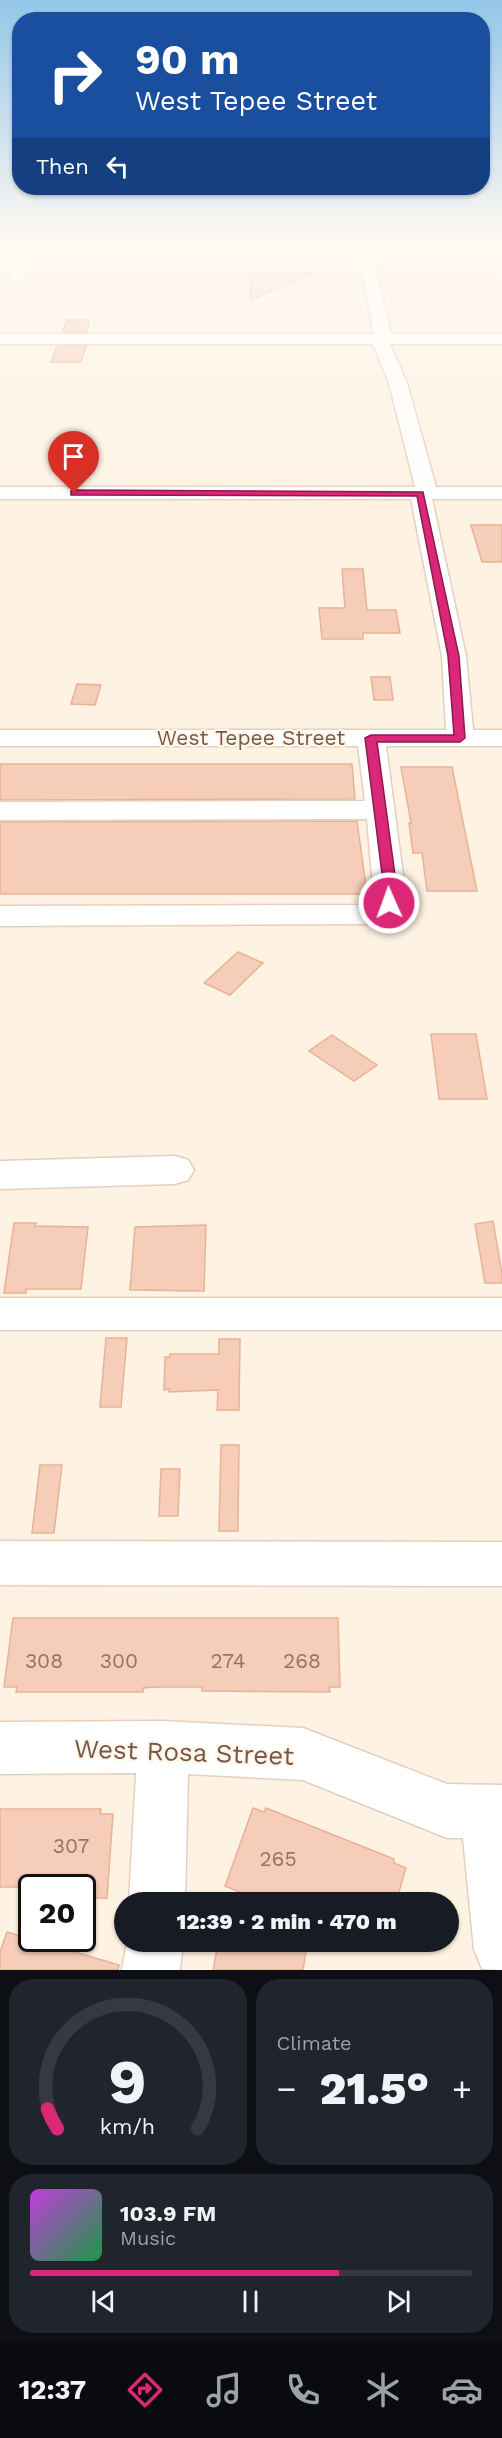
<!DOCTYPE html>
<meta charset="utf-8">
<style>
:root{--surface:#171b24;--page:#20242c;--text:#f1f3f6;--muted:#9ea1a6;--line:#363941;--accent:#db2777}
body{margin:0;font-family:"Work Sans",sans-serif;background:var(--page);color:var(--text);height:100vh;display:flex;flex-direction:column;font-size:22px;white-space:nowrap}
*{box-sizing:border-box;margin:0}
p{font-size:20px;color:var(--muted)}
.icon{flex:none;width:33px;height:33px;fill:none;stroke:currentColor;stroke-width:2;stroke-linecap:round;stroke-linejoin:round}
.map{position:relative;height:1970px;overflow:hidden}
.details{display:flex;flex-direction:column;gap:9px;padding:9px;background:#0d0f14;flex:1}
.details>*{flex:none}
.banner{position:absolute;left:12px;top:12px;width:478px;height:183px;border-radius:24px;box-shadow:0 2px 4px #0004;background:#1a4fa0;color:#fff;overflow:hidden}
.speed{position:absolute;left:18px;top:1874px;display:flex;gap:12px;font-size:30px;font-weight:700;text-align:center}
.speed>*{display:grid;place-content:center;width:78px;height:78px;border-radius:50%;background:var(--surface);box-shadow:0 2px 4px #0004;line-height:1}
.speed .limit{border:3px solid #111;border-radius:9px;background:#fff;color:#111}
.pin{position:absolute;display:grid;place-items:center;width:51px;height:51px;color:#fff;margin:-62px -26px;border-radius:50% 50% 50% 0;rotate:-45deg;box-shadow:0 0 6px #0007}
.pin .icon{rotate:45deg}
.me{position:absolute;width:66px;margin:-33px;rotate:358deg;stroke-linejoin:round;filter:drop-shadow(0 0 4px #0008)}
.turn{display:flex;align-items:center;gap:21px;height:126px;padding:0 24px;font-size:27px}
.turn .icon{width:78px;height:78px;stroke-width:2.5}
.turn b{display:block;font-size:42px;line-height:51px}
.then{display:flex;align-items:center;height:57px;padding:0 24px;background:#0003;gap:12px;font-size:22px}
.big{font-size:45px;font-weight:800;line-height:1.1}
.details .card{flex:1;display:flex;flex-direction:column;justify-content:center;gap:9px;min-width:0;padding:0 21px;border-radius:24px;background:var(--page)}
.details .dial{align-items:center;gap:0}
.dial svg{height:156px;overflow:visible;fill:none;stroke:var(--line);stroke-width:7;stroke-linecap:round;text-anchor:middle}
.dial text{fill:var(--text);stroke:none}
.song{display:flex;align-items:center;gap:18px}
.cover{width:72px;height:72px;border-radius:9px;background:linear-gradient(135deg,hsl(290 70% 55%),hsl(140 70% 35%))}
.played{height:6px;border-radius:3px;background:linear-gradient(90deg,var(--accent) 70%,var(--line) 70%)}
.keys{display:flex;justify-content:space-around;direction:ltr}
.heat{display:flex;justify-content:space-between;align-items:center;font-size:33px;direction:ltr}
.details .tiles{flex:1;display:grid;gap:9px;grid-template-columns:1fr 1fr}
.card:last-child{grid-column:span 2}
.trip{position:absolute;left:114px;top:1892px;width:345px;height:60px;border-radius:30px;background:var(--surface);box-shadow:0 2px 4px #0004;font-weight:800;line-height:60px;text-align:center}
.menu{display:flex;height:96px;justify-content:space-around;align-items:center;background:#090b0e;color:var(--muted)}
.menu .icon{width:42px;height:42px}
.menu .selected{color:var(--accent)}
.menu b{font-size:27px;color:var(--text)}
.map>svg:first-child{display:block}
.building{fill:#f5cdb8;stroke:#e9b297;stroke-width:1.5}
.lines{fill:none;stroke-linecap:round;stroke-linejoin:round}
.minor-casing{stroke:#e5cfc0;stroke-width:3}
.minor{fill:#fff;fill-rule:evenodd}
.route{fill:#db2777;stroke:#8e194d;stroke-width:1.5}
.labels{text-anchor:middle;stroke-width:4.5;stroke-linejoin:round;paint-order:stroke}
.street-label{font-size:21px;fill:#775647;stroke:#fff6ea}
.near-number-label{font-size:21px;fill:#967463}
.near-street-label{font-size:26px;fill:#775647;stroke:#fff6ea}
</style>
<div class="map">
<svg width="502" height="1970" viewBox="0 0 502 1970">
<rect width="100%" height="100%" fill="#fef2e2"/>
<g class="building">
<path d="M250 273H314V274L250 300Z"/>
<path d="M67 320H89L87 332H62Z"/>
<path d="M57 346H86L81 362H51Z"/>
<path d="M471 525H502V562H482Z"/>
<path d="M342 569H363L367 610H396L400 633H363V639H322L319 608H345Z"/>
<path d="M371 677H390L393 700H374Z"/>
<path d="M77 684 101 685 95 705 71 704Z"/>
<path d="M0 764H352L355 799 0 800Z"/>
<path d="M401 767H452L477 891H427L422 853H413L409 823H411Z"/>
<path d="M357 821 367 894H0V822Z"/>
<path d="M238 952 263 963 230 995 204 983Z"/>
<path d="M431 1034H476L487 1099H439Z"/>
<path d="M332 1035 377 1065 354 1081 309 1051Z"/>
<path d="M493 1221 502 1274V1283H485L475 1224Z"/>
<path d="M14 1223H36L35 1226 88 1227 81 1289H26V1293H4Z"/>
<path d="M206 1225 204 1291 130 1290 135 1227Z"/>
<path d="M106 1338H127L121 1407H100Z"/>
<path d="M219 1339H240L239 1410H217L218 1390 169 1392V1389L164 1390 165 1357H170V1354H219Z"/>
<path d="M221 1445H239L238 1531H219Z"/>
<path d="M40 1465H62L54 1533H32Z"/>
<path d="M161 1469H180L178 1516H159Z"/>
<path d="M13 1618H338L340 1687H329L330 1692 202 1691V1687H155L143 1688V1692H16L17 1687H4Z"/>
<path d="M253 1808 264 1812 266 1808 394 1859V1863L406 1868 396 1902H264L225 1886Z"/>
<path d="M0 1809H101L100 1814H113L107 1898H82V1887H0Z"/>
<path d="M7 1932 119 1965 118 1970H0V1952Z"/>
<path d="M223 1941H256L306 1951 303 1970H213L217 1949H222Z"/>
</g>
<g class="lines">
<g class="minor-casing">
<g id="minor">
<path d="M24 242H38L25 277 17 282 9 277Z"/>
<path d="M356 242H370L391 334H502V344H390L407 383 436 487H502V499H432L466 656 473 730H502V746H386L405 890C404 913 389 918 368 924L0 926V906L362 905 374 899 367 819 0 820V802L365 801 358 746H0V730H446L442 656 411 499H0V487H415L389 383 373 344H0V334H374Z"/>
<path d="M175 1156 188 1160 194 1170 188 1180 175 1184 0 1189V1161Z"/>
<rect x="0" y="1298" width="502" height="32"/>
<path d="M0 1541 502 1542V1586L0 1585Z"/>
<path d="M163 1721 303 1728 447 1784 502 1785V1970L482 1969 474 1949 463 1838H447L303 1780 188 1774 185 1902H129L136 1773 0 1774V1722Z"/>
<path d="M127 1941H183L180 1970H122Z"/>
</g>
</g>
<use href="#minor" class="minor"/>
</g>
<linearGradient id="sky" x2="0" y2="1"><stop stop-color="#93c7e8"/><stop offset="0.47" stop-color="#fff9f2"/><stop offset="1" stop-color="#fff9f2" stop-opacity="0"/></linearGradient>
<rect width="502" height="518" fill="url(#sky)"/>
<path class="route" d="M74 490 423 492 459 656 465 738 460 742H377L397 890 393 906H384L383 903 384 890 365 738 371 735H454L448 656 417 496 71 495V491Z"/>
<g class="labels">
<g class="street-label">
<text x="251" y="745">West Tepee Street</text>
</g>
<g class="near-number-label">
<text x="44" y="1668">308</text>
<text x="119" y="1668">300</text>
<text x="228" y="1668">274</text>
<text x="302" y="1668">268</text>
<text x="71" y="1853">307</text>
<text x="278" y="1866">265</text>
</g>
<g class="near-street-label">
<text transform="translate(184 1752) rotate(2)" y="9">West Rosa Street</text>
</g>
</g>
</svg>
<div class="speed"><div class="limit">20</div></div>
<div class="pin" style="left:74px;top:493px;background:#d93025"><svg class="icon" aria-label="arrive" viewBox="0 0 24 24"><path d="M6 21V4h12l-3 4 3 4H6"/></svg></div>
<svg class="me" style="left:389px;top:903px" viewBox="-20 -20 40 40"><circle r="17" fill="#db2777" stroke="#fff" stroke-width="3"/><path d="M0-11L8 9 0 5-8 9z" fill="#fff"/></svg>
<div class="trip">12:39 · 2 min · 470 m</div>
<div class="banner">
<div class="turn"><svg class="icon" aria-label="right" viewBox="0 0 24 24"><path d="M7 20v-9h11M14 6l5 5-5 5"/></svg><div><b>90 m</b>West Tepee Street</div></div>
<div class="then">Then<svg class="icon" aria-label="left" viewBox="0 0 24 24"><path d="M17 20v-9H6M10 6l-5 5 5 5"/></svg></div>
</div>
</div>
<section class="details">
<div class="tiles">
<div class="card dial"><svg viewBox="0 0 100 80">
<path d="M14 69A42 42 0 1 1 86 69"/>
<path d="M14 69A42 42 0 0 1 9 59" stroke="#db2777"/>
<text x="50" y="56" font-size="32" font-weight="700">9</text>
<text x="50" y="72" font-size="11">km/h</text>
</svg></div>
<div class="card"><p>Climate</p>
<div class="heat"><a>−</a><b class="big">21.5°</b><a>+</a></div>
</div>
<div class="card">
<div class="song"><i class="cover"></i><div><b>103.9 FM</b><p>Music</p></div></div>
<div class="played"></div>
<div class="keys"><svg class="icon" aria-label="previous" viewBox="0 0 24 24"><path d="M18 5L8 12l10 7zM5 5v14"/></svg><svg class="icon" aria-label="pause" viewBox="0 0 24 24"><path d="M8 5v14M16 5v14"/></svg><svg class="icon" aria-label="next" viewBox="0 0 24 24"><path d="M6 5l10 7-10 7zM19 5v14"/></svg></div>
</div>
</div>
</section>
<nav class="menu">
<b>12:37</b>
<svg class="icon selected" aria-label="directions" viewBox="0 0 24 24"><path d="M12 3l9 9-9 9-9-9zM9 14v-3h6M13 9l2 2-2 2"/></svg>
<svg class="icon" aria-label="music" viewBox="0 0 24 24"><path d="M9 18V5l10-2v13"/><circle cx="6" cy="18" r="3"/><circle cx="16" cy="16" r="3"/></svg>
<svg class="icon" aria-label="phone" viewBox="0 0 24 24"><path d="M5 4h4l2 5-3 2q2 4 5 5l2-3 5 2v4C11 20 4 13 5 4z"/></svg>
<svg class="icon" aria-label="climate" viewBox="0 0 24 24"><path d="M12 3v18M4 7l16 10M4 17L20 7"/></svg>
<svg class="icon" aria-label="car" viewBox="0 0 24 24"><path d="M5 17H2v-5l4-1 3-4h7l3 4 3 1v5h-3M9 17h6M6 11h13"/><circle cx="7" cy="17" r="2"/><circle cx="17" cy="17" r="2"/></svg>
</nav>
